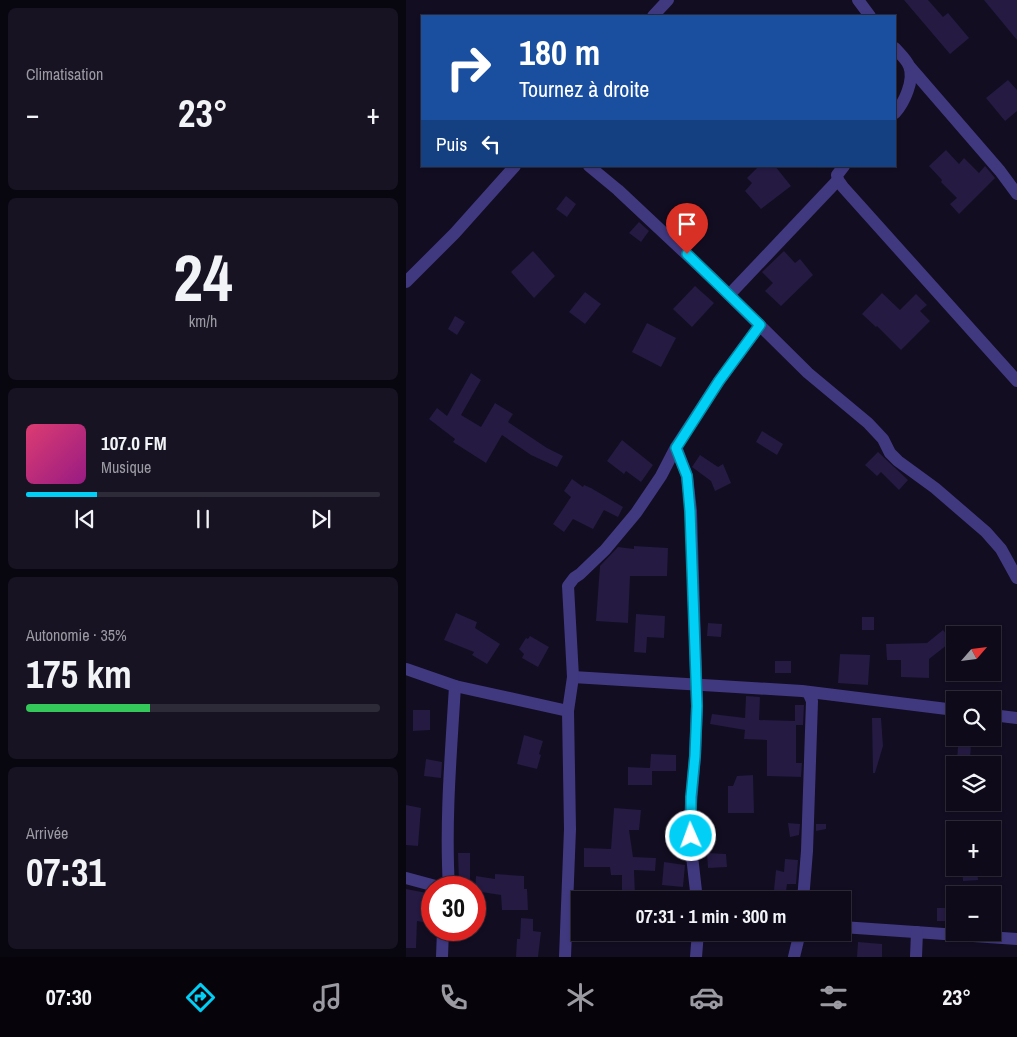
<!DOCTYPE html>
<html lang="fr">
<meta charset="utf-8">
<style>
:root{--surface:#0e0a19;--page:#171322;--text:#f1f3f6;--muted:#9b9aa2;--line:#2e2b38;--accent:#02cff6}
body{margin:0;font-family:"Archivo Narrow",sans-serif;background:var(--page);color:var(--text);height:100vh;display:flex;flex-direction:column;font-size:19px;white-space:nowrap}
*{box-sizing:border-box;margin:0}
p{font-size:16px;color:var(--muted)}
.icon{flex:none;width:28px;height:28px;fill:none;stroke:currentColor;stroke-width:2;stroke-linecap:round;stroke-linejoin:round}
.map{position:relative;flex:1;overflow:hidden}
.side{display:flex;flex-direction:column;gap:8px;padding:8px;background:#08060e;width:406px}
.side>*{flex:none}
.guide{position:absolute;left:15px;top:15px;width:475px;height:152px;border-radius:0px;box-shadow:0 1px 4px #0004,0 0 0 1px var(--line);background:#1a4fa0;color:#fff;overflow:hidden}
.needle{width:32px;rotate:62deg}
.fabs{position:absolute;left:540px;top:626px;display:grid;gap:10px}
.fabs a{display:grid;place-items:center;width:55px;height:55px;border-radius:0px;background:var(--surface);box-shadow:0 1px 4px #0004,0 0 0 1px var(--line);font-size:25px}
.speed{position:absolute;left:15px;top:876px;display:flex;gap:10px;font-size:25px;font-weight:700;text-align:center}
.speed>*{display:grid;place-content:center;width:65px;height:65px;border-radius:50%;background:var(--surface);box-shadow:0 1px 4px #0004,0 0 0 1px var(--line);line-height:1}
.speed .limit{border:8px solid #d22;background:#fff;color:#111}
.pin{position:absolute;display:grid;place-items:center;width:42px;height:42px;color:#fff;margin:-51px -21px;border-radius:50% 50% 50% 0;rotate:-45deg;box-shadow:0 0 5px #0007}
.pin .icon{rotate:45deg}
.me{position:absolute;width:55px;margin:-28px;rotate:358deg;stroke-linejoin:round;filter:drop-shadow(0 0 4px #0008)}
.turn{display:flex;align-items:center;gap:18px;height:105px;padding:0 15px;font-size:22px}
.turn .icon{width:65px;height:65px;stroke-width:2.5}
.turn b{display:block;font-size:35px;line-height:42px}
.then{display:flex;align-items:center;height:48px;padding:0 15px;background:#0003;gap:10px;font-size:19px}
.big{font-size:38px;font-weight:700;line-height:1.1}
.side .tile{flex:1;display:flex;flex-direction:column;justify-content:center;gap:8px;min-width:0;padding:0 18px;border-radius:8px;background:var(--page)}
.side .dial{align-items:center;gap:0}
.dial b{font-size:65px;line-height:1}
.song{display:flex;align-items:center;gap:15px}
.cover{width:60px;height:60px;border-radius:8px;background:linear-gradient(135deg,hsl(340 70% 55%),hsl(310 70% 35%))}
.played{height:5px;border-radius:2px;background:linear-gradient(90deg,var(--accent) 20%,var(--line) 20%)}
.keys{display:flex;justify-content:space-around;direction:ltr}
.heat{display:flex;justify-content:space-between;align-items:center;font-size:28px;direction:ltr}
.charge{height:8px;border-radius:4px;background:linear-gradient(90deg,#34c759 35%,var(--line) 0)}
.trip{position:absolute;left:165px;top:891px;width:280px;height:50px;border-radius:0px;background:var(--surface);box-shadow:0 1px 4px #0004,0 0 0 1px var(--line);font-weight:700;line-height:50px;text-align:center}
.dock{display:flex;height:80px;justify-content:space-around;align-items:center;background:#06040a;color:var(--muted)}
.dock .icon{width:35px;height:35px}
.dock .current{color:var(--accent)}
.dock b{font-size:22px;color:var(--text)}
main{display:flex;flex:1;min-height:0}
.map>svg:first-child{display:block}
.building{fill:#241a42}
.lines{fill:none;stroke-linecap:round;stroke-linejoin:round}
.minor{stroke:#403980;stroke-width:12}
.route-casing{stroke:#0187a0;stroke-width:12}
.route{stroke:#02cff6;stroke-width:9}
</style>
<main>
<section class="side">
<div class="tile"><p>Climatisation</p>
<div class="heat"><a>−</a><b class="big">23°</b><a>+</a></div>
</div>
<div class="tile dial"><b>24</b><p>km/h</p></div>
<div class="tile">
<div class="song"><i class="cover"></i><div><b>107.0 FM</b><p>Musique</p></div></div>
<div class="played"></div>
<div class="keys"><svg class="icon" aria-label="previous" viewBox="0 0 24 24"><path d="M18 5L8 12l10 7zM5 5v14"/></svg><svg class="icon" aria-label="pause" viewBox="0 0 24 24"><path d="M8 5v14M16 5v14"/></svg><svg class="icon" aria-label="next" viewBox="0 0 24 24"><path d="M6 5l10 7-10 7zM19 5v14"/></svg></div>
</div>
<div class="tile"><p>Autonomie · 35%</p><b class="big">175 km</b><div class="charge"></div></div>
<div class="tile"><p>Arrivée</p><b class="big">07:31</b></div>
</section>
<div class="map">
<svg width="611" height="957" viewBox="0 0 611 957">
<rect width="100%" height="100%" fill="#120d21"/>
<g class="building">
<path d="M498 0H522L537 17 542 13 563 38 544 54Z"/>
<path d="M578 0H611V40Z"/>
<path d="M602 80 611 90V111L599 121 580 98Z"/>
<path d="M540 150 553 164 558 158 573 173 579 166 589 178 553 214 544 204 551 198 535 182 536 180 523 166Z"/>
<path d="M353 166H369L385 186 355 209 339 191 346 183 341 178Z"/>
<path d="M160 196 170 204 161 217 150 209Z"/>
<path d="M233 222 243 231 235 242 223 233Z"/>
<path d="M127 251 149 276 128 298 105 272Z"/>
<path d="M378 251 389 263 394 259 407 275 375 306 359 291 367 283 356 272Z"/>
<path d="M289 286 308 303 286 327 267 309Z"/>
<path d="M179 292 195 304 179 324 163 312Z"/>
<path d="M476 293 494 310 510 294 521 305 514 311 524 321 495 350 471 326 470 327 456 314Z"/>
<path d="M49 316 59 322 51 335 42 329Z"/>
<path d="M241 323 270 338 255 367 226 352Z"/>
<path d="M65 373 75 380 55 415 75 427 89 403 107 414 102 422 141 448 157 456 151 467 125 455 96 435 80 463 47 442 49 439 23 419 31 408 41 416Z"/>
<path d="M356 431 377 444 371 455 350 442Z"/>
<path d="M216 440 247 465 235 482 220 471 218 474 201 461Z"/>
<path d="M472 452 502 480 493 490 475 472 471 476 459 465Z"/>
<path d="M294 455 312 467 317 464 325 483 309 491 305 481 286 467Z"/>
<path d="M166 479 177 487 178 485 185 488 217 507 212 517 198 510 187 529 167 519 158 532 147 524 165 497 158 491Z"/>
<path d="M228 546 262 548 261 576H224L222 623 190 621 194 566 212 547 228 549Z"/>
<path d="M50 613 71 622 69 628 94 644 81 664 66 655 68 652 38 640Z"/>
<path d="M230 614 259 616 258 638 241 637 240 653 228 652Z"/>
<rect x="456" y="617" width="12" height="13"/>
<path d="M302 623 316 624 315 637 301 636Z"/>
<path d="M537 630 546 641 523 659V678L495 677V660H481L480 644 521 643Z"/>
<path d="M124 636 143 647 132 667 116 658 118 654 113 649 120 638 122 639Z"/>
<path d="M434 654 464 655 462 685 432 683Z"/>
<rect x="369" y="661" width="16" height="12"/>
<path d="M340 696 354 697 353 720 389 721V705H398L397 725H390V763H396L395 777 361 776V740L338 739 339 730 304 724 306 714 339 718Z"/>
<path d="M7 710H24V730L7 731Z"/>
<path d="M466 718H475L477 746 469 773H467Z"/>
<path d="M118 735 137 741 133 754 135 755 131 769 111 764Z"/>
<path d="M565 743 564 761H551L552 746Z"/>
<path d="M245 754 270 755V771H246V785H222V767L244 768Z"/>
<path d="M20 759 36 762 35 778 18 776Z"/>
<path d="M347 775 348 813H322V786H327L331 776Z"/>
<path d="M0 805 15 808 12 846 0 845Z"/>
<path d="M208 808 235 810 233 830H223L227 857 250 858 249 871 228 870 229 896 216 897V875H205L204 867H178V848L205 849Z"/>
<path d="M382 823 394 824 393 835 384 837Z"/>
<path d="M410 824H420V829L410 831Z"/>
<path d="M52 853H64V882H53Z"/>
<path d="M301 853 320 854 321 867 302 868Z"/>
<path d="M379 859 392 860 390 884H381L379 900H367L370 870 378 872Z"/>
<path d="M258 862 279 865 277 887 256 885Z"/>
<path d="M556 868H571L572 880 557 881Z"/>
<path d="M89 874 118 876V889H121L122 910H96L95 895 69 891 70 876 89 879Z"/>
<path d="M0 889 26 894 23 923 11 921 10 948H0Z"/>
<path d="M531 908H545L546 921H531Z"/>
<path d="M115 918 127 919V931L135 932 132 957H110L111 939H114Z"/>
<path d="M452 942 476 944V957H451Z"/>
</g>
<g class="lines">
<g class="minor">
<path d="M452 0 464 16"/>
<path d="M247 16 262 0"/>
<path d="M489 48C493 53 501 60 503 66 509 80 498 103 489 113"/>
<path d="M504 67 594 171 611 194"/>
<path d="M183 166 212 190 308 280 402 373 462 423 477 439 484 453 492 461 529 488 580 532 595 549 611 578"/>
<path d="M438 166 431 175 432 180 437 187 611 381"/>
<path d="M0 282 49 233 109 166"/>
<path d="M323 295 432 180"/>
<path d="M270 447 281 476 285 511 291 706 289 756 284 816 286 856 291 900"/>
<path d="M0 669 49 686 162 711"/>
<path d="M167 677 396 691 549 710"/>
<path d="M586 715 611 718"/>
<path d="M0 878 37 888"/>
<path d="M43 888C39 821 45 753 49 686"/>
<path d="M397 900 401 851 406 701 402 692"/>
<path d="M161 907 174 908"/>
<path d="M436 927 611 939"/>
<path d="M36 957 37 930"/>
<path d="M159 957 164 829 162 711 167 677 162 586 168 578 174 574 199 550 230 513 255 476 270 447 313 381 354 325"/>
<path d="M290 957 292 932"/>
<path d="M388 957 394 932"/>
<path d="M510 957 511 932"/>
</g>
</g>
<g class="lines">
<g class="route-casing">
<path id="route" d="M281 254 354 325 313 381 270 448 281 476 284 511 291 706 289 756 285 797V836"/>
</g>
<use href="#route" class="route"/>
</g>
</svg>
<div class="fabs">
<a><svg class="needle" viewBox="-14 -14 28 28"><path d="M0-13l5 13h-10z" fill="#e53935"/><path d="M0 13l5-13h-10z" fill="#9b9aa2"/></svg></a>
<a><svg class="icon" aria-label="search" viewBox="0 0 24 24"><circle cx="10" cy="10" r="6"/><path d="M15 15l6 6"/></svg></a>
<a><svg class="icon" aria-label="layers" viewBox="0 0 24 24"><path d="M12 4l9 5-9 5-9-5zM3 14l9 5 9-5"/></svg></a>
<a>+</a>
<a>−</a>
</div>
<div class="speed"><div class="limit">30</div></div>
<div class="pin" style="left:281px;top:254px;background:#d93025"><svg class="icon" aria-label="arrive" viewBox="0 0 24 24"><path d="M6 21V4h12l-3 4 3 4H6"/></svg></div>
<svg class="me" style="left:285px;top:836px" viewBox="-20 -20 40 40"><circle r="17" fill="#02cff6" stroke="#fff" stroke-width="3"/><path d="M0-11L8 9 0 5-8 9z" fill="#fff"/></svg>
<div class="trip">07:31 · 1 min · 300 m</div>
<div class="guide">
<div class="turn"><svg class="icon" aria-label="right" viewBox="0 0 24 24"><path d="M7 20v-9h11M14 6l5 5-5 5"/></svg><div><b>180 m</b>Tournez à droite</div></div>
<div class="then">Puis<svg class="icon" aria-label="left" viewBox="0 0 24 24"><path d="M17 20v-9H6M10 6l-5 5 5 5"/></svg></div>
</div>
</div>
</main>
<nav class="dock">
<b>07:30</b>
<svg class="icon current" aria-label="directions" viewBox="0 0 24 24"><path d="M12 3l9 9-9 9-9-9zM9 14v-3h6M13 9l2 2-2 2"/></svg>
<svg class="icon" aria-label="music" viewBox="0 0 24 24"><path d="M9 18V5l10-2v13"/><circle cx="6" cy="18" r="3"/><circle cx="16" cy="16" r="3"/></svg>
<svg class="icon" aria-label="phone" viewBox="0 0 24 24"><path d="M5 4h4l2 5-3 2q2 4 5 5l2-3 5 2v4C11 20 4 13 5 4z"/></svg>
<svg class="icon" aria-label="climate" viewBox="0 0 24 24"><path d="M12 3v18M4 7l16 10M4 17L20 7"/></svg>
<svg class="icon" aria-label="car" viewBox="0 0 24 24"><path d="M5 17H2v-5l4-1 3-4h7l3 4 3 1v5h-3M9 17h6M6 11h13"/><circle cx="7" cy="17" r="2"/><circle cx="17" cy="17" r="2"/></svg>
<svg class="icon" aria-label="filters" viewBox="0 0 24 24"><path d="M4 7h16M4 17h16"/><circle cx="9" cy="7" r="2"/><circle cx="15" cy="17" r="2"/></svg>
<b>23°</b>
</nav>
